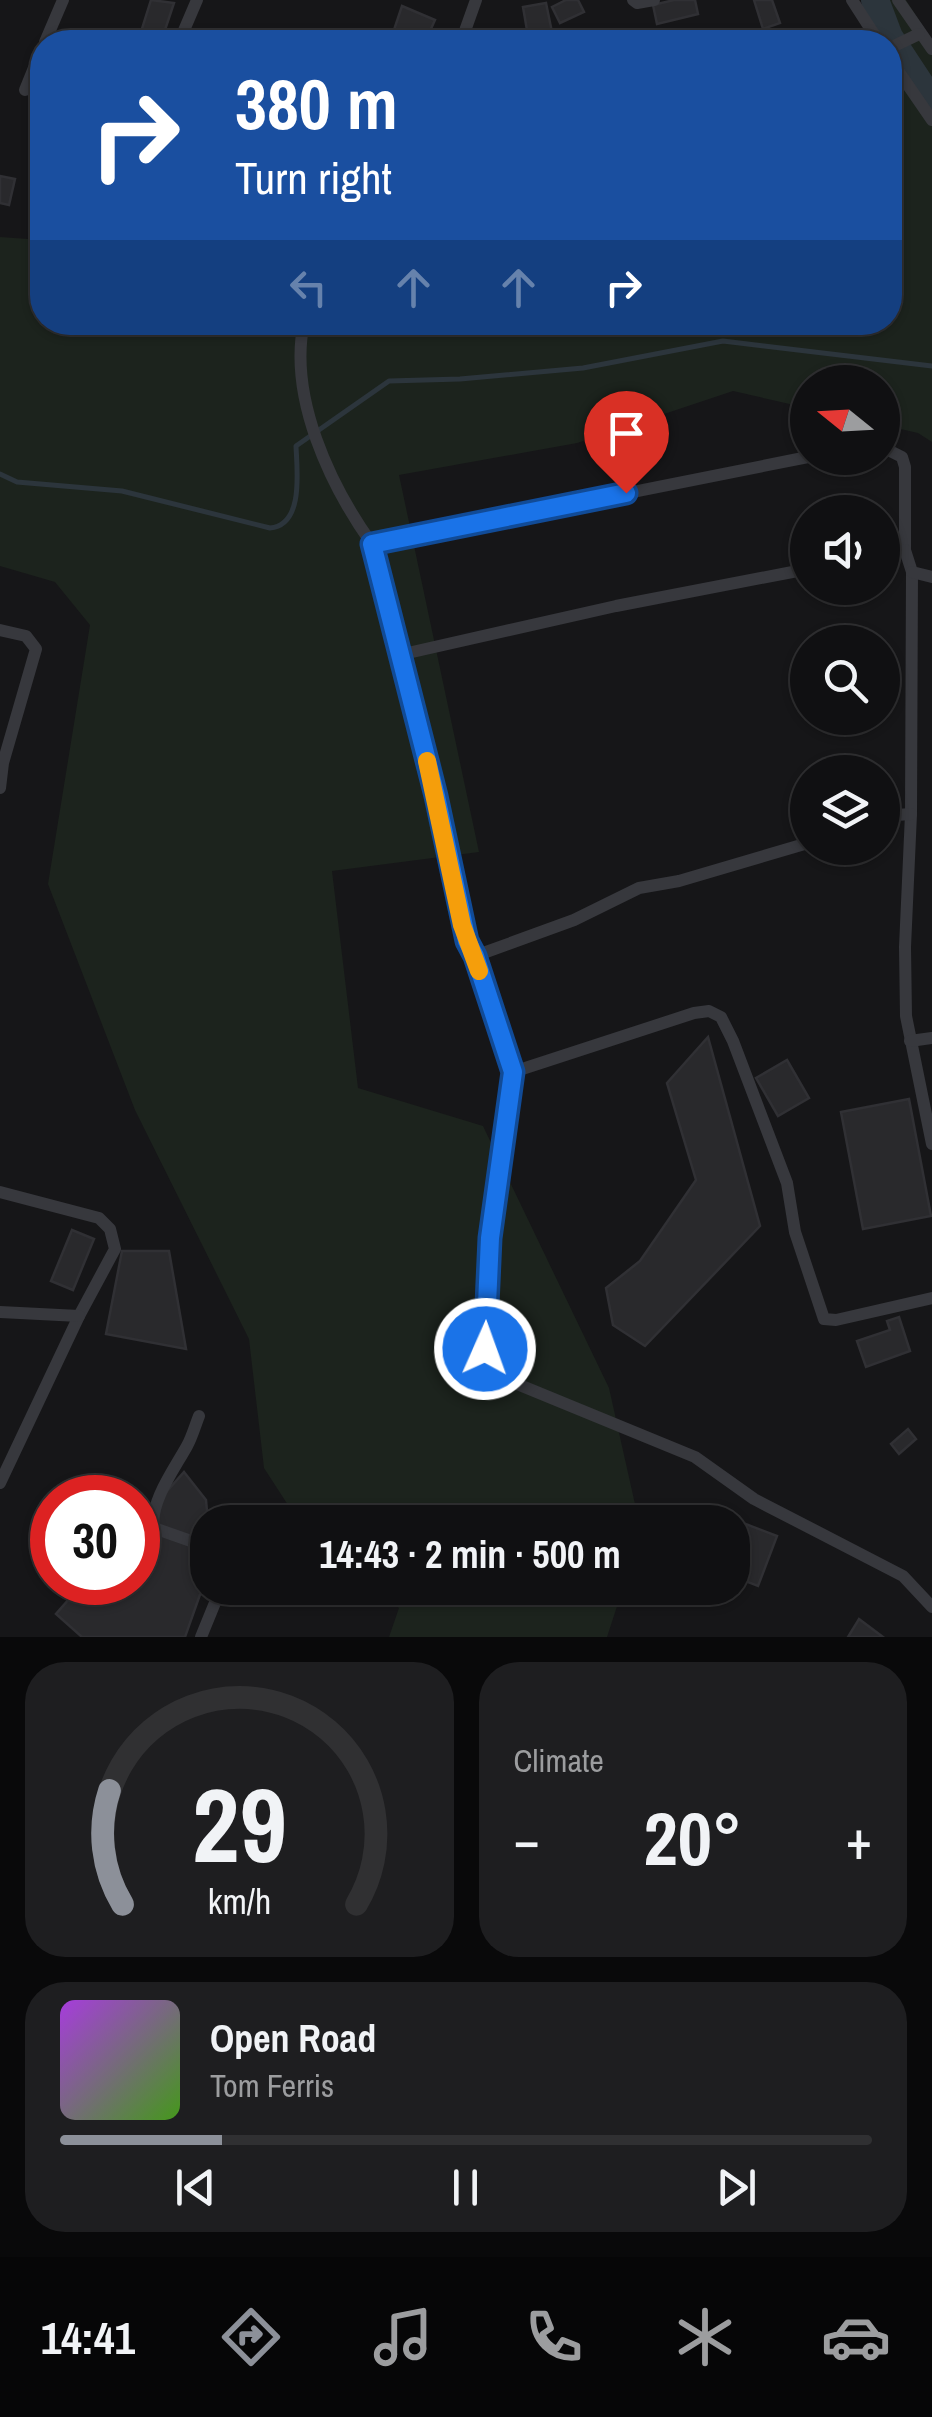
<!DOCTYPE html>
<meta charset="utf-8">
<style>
:root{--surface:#101012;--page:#1e1e20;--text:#f1f3f6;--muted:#9c9d9f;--line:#303032;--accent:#8c9099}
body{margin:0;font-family:"Archivo Narrow",sans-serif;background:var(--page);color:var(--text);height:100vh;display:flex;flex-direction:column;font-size:38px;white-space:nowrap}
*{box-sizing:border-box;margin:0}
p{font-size:32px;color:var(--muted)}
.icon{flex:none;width:55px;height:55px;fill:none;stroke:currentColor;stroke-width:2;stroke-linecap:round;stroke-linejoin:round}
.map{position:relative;height:1637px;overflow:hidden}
.sheet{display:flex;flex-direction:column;gap:25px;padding:25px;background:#09090a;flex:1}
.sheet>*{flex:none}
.hud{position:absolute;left:30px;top:30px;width:872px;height:305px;border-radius:40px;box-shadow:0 2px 8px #0004,0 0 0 2px var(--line);background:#1a4fa0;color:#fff;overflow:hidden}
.needle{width:65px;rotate:288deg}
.tools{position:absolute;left:790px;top:365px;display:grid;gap:20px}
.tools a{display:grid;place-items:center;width:110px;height:110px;border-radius:50%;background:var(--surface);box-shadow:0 2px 8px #0004,0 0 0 2px var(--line);font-size:50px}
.speed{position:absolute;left:30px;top:1475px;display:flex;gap:20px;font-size:50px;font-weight:700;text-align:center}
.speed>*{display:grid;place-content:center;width:130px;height:130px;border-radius:50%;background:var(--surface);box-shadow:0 2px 8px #0004,0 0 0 2px var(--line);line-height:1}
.speed .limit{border:15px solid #d22;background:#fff;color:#111}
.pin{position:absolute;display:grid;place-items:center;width:85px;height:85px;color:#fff;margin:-102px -42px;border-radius:50% 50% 50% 0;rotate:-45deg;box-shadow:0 0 10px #0007}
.pin .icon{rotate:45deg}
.me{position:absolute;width:110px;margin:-55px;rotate:2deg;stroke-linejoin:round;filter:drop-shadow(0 0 8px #0008)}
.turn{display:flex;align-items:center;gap:35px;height:210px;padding:0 40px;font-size:45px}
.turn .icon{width:130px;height:130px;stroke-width:2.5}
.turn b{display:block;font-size:70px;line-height:85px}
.lanes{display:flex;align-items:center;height:95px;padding:0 40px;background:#0003;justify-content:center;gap:50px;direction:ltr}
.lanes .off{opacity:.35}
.big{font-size:75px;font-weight:800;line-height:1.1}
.sheet .card{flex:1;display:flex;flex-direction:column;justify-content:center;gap:15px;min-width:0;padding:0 35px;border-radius:40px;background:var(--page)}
.sheet .dial{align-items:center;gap:0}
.dial svg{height:260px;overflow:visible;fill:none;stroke:var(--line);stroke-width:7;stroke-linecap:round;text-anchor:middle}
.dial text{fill:var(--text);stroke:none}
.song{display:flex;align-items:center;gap:30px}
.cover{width:120px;height:120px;border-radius:15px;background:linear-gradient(135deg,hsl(280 70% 55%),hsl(100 70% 35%))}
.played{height:10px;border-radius:5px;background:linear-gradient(90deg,var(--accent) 20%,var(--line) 20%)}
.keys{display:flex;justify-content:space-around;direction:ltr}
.heat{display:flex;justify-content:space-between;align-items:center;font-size:55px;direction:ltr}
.sheet .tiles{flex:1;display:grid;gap:25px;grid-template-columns:1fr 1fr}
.card:last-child{grid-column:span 2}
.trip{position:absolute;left:190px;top:1505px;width:560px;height:100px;border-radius:40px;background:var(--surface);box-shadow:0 2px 8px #0004,0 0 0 2px var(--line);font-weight:800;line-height:100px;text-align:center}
.dock{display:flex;height:160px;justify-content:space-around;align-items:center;background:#060607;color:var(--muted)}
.dock .icon{width:70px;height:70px}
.dock .active{color:var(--accent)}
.dock b{font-size:45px;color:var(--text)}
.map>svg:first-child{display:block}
.green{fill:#1c231d}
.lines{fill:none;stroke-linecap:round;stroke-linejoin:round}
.stream{stroke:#2c353c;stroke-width:5}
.river{stroke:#2c353c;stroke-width:28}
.building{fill:#29292c;stroke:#303034;stroke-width:2.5}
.street{stroke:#37383d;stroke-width:12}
.route-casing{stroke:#114b97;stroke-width:25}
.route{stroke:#1a73e8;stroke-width:18}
.slow{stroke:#f59e0b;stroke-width:18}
</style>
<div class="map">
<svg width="932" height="1637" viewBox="0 0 932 1637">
<rect width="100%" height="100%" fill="#161618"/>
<g class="green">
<path d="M886 0H906L932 40V442L918 433 883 425 882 382H808L807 408 733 391 577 443 399 475 479 852 332 871 358 1088 483 1126 609 1388 639 1522H299L264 1468 249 1339 135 1110 48 884 90 625 55 582 0 566V237L42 240V322H890V42H878L900 27Z"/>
<path d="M373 1588H623L607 1637H389L399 1608Z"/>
</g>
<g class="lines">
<path class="stream" d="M0 474 17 482 122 491 270 528C304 525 297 471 296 446L389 381 460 379 583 368 723 341 932 366"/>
<path class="river" d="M875 0 889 37 932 102"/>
</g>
<g class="building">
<path d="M151 0 174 3 162 39 141 32Z"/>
<path d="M566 0H578L584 12 560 23 552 7Z"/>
<path d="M674 0H695L698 14 657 24 653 5Z"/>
<path d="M754 0H772L780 23 763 29Z"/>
<path d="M546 3 554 42H529L523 7Z"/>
<path d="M402 6 435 20 425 42H390Z"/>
<path d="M0 176 15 179 9 205 0 203Z"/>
<path d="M708 1037 760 1226 645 1346 613 1325 606 1288 640 1261 696 1180 667 1083Z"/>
<path d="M787 1060 809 1098 778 1116 756 1078Z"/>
<path d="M909 1099 931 1216 863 1229 841 1112Z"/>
<path d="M72 1230 94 1239 73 1290 51 1281Z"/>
<path d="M122 1251H169L186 1349 106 1334Z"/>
<path d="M899 1317 910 1351 866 1367 857 1341 890 1330 887 1321Z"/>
<path d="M908 1429 916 1439 899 1454 891 1444Z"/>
<path d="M184 1472 206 1500 208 1522V1572L185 1637H82L56 1614 84 1582H138V1524Z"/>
<path d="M709 1510 777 1536 758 1586 732 1576V1522H704Z"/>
<path d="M859 1619 883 1637H848Z"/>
</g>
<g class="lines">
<g class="street">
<path d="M633 0 637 3 654 0"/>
<path d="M852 0 879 42"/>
<path d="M898 0 932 49"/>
<path d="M45 42 63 0"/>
<path d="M179 42 197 0"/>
<path d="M461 42 476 0"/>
<path d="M890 48 919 34"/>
<path d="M890 59 932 120"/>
<path d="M25 90 42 48"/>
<path d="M304 322C288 397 330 485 372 544L436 796 467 941 475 956 513 1072 489 1238 485 1349 489 1365 500 1377 695 1457 754 1499 903 1576 932 1607"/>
<path d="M882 447 902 457 905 467V550"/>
<path d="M372 544 808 457"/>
<path d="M882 554 905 550 912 572 911 814 905 947 906 1016 932 1144"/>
<path d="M912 572 932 577"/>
<path d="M0 630 26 636 36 649 3 763 0 788"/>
<path d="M399 655 616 606 808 569"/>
<path d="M882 816 911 814"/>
<path d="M475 956 574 920 639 888 679 881 808 843"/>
<path d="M910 1041 932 1038"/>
<path d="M513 1072 694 1013 709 1011 721 1017 733 1041 787 1183 795 1232 824 1319 836 1320 932 1298"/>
<path d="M0 1192 99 1218 110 1229 115 1249 79 1316 0 1483"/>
<path d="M0 1312 79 1316"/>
<path d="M199 1416C195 1426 192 1437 187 1446 175 1468 149 1503 154 1528L208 1547"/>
<path d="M201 1637 221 1588"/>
</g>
</g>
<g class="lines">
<g class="route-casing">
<path id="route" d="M485 1349 490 1238 513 1072 475 956 467 941 436 796 372 544 626 493"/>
</g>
<use href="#route" class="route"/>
<path class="slow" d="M427 761 462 925 479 971"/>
</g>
</svg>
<div class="tools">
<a><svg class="needle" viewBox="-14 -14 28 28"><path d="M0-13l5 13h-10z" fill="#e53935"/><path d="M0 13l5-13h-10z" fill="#9c9d9f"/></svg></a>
<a><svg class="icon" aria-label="sound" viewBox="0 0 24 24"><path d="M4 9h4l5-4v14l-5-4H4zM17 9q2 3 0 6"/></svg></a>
<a><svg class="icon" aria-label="search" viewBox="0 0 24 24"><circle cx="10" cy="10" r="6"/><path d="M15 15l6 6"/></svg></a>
<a><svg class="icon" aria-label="layers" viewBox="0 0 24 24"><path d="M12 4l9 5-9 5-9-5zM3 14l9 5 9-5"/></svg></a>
</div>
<div class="speed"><div class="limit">30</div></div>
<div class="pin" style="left:626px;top:493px;background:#d93025"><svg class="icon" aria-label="arrive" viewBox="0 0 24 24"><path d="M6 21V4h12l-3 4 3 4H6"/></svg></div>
<svg class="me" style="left:485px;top:1349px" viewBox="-20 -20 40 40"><circle r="17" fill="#1a73e8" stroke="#fff" stroke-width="3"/><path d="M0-11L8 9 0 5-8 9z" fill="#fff"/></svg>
<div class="trip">14:43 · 2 min · 500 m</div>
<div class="hud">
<div class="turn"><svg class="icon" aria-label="right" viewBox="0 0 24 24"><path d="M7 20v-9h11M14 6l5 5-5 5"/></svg><div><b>380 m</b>Turn right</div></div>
<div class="lanes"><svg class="icon off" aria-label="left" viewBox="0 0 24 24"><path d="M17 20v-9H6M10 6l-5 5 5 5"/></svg><svg class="icon off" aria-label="ahead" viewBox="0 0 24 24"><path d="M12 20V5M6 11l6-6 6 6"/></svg><svg class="icon off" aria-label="ahead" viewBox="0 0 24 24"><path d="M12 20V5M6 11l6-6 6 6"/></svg><svg class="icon" aria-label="right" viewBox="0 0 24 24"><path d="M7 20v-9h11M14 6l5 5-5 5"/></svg></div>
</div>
</div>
<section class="sheet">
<div class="tiles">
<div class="card dial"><svg viewBox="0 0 100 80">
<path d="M14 69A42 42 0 1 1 86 69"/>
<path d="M14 69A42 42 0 0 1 10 34" stroke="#8c9099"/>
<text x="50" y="56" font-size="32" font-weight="700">29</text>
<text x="50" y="72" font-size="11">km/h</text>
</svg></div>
<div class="card"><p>Climate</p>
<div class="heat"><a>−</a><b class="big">20°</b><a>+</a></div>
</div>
<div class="card">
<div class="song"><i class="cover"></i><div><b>Open Road</b><p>Tom Ferris</p></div></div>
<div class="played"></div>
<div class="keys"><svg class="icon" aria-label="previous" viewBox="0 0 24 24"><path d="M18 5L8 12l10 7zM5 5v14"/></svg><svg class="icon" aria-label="pause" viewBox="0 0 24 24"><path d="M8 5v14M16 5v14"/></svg><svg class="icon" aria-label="next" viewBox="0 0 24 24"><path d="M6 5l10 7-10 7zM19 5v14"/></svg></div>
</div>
</div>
</section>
<nav class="dock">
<b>14:41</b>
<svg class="icon active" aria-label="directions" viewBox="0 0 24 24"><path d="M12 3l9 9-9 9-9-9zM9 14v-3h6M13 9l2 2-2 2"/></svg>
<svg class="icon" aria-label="music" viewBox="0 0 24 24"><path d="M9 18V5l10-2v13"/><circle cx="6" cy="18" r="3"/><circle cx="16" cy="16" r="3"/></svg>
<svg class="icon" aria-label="phone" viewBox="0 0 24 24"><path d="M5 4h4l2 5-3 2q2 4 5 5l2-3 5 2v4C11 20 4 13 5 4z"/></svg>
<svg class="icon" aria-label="climate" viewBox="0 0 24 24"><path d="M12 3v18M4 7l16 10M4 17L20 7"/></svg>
<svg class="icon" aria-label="car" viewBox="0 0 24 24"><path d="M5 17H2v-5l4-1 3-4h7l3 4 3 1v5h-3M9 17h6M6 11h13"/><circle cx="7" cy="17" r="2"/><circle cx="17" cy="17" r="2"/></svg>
</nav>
